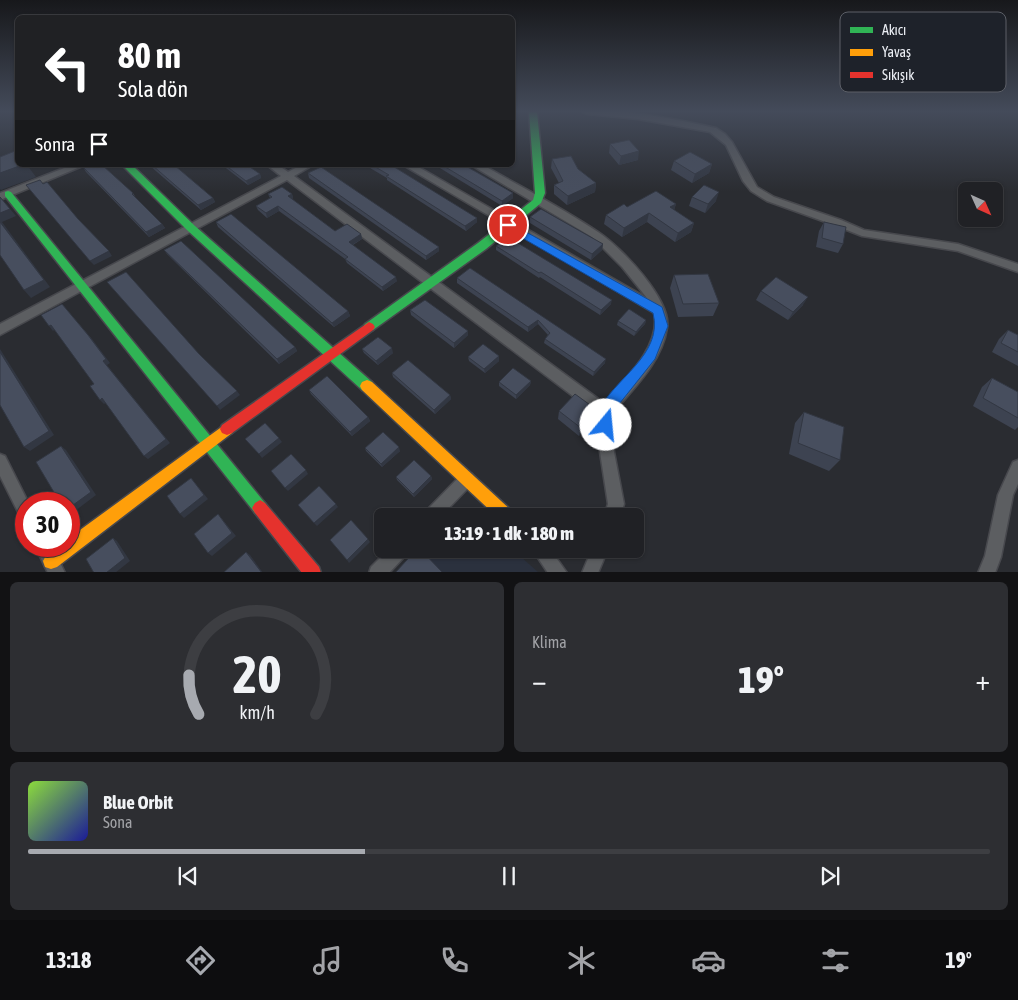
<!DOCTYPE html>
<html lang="tr">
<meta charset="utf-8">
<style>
:root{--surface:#202125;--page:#2d2e32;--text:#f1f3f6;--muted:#a2a3a7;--line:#3d3e42;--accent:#a7aab0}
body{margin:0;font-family:"Asap Condensed",sans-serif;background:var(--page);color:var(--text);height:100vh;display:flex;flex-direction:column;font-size:19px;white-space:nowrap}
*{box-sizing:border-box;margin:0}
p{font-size:16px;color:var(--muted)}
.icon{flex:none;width:28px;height:28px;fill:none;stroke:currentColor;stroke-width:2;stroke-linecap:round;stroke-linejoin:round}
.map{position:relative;height:572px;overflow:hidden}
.details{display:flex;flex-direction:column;gap:10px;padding:10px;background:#121214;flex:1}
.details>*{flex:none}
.guide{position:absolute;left:15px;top:15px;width:500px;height:152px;border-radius:8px;box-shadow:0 1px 4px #0004,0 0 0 1px var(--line);background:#202124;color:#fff;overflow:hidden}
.needle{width:32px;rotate:135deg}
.fabs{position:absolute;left:958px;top:182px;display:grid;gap:10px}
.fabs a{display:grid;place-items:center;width:45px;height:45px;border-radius:8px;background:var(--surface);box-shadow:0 1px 4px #0004,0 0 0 1px var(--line);font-size:25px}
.speed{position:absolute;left:15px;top:492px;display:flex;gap:10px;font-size:25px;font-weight:700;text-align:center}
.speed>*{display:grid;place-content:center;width:65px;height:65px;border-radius:50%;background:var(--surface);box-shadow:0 1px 4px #0004,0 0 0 1px var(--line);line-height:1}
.speed .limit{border:8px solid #d22;background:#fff;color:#111}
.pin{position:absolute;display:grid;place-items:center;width:42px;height:42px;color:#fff;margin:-21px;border:2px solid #fff;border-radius:50%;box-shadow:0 1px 5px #0007}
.me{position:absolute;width:55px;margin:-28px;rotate:17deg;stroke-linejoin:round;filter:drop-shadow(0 0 4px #0008)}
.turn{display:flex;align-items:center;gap:18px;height:105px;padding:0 20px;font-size:22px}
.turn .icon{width:65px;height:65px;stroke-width:2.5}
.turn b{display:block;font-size:35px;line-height:42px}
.then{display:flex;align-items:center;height:48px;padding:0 20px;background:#0003;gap:10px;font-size:19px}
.big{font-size:38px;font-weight:800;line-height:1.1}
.details .card{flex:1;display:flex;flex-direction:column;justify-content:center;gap:8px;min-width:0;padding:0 18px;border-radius:8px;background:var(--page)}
.details .dial{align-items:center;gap:0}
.dial svg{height:130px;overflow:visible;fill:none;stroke:var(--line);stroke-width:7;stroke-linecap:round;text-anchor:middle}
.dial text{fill:var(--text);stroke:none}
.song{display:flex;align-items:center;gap:15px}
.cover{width:60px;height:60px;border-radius:8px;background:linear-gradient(135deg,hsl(90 70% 55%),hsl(240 70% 35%))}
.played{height:5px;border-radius:2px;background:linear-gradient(90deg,var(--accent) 35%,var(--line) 35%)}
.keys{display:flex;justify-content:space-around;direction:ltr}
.heat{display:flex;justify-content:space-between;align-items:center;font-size:28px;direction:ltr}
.details .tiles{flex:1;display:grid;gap:10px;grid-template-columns:1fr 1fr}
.card:last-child{grid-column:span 2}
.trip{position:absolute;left:374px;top:508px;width:270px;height:50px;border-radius:8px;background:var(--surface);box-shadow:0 1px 4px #0004,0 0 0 1px var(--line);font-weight:800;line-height:50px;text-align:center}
.tab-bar{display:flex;height:80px;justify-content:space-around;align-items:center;background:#0d0d0f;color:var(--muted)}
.tab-bar .icon{width:35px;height:35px}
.tab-bar .active{color:var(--accent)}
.tab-bar b{font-size:22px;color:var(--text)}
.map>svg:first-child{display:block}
.built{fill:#2b313e}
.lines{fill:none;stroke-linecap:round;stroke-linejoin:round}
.street-casing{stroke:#47484d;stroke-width:3}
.fast-casing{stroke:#47484d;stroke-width:3}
.slow-casing{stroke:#47484d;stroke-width:3}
.jam-casing{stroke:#47484d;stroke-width:3}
.street{fill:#5c5e61;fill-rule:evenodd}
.fast{fill:#30b455;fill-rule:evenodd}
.slow{fill:#ff9f0a;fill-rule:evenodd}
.jam{fill:#e5322d;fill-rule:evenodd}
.wall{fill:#3d4351}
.shaded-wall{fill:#323742}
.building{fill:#474e5e;stroke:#323742}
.route{fill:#1a73e8;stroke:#114b97}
.key{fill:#1e222a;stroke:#5c5f67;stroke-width:1}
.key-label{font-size:14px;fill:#ebeef4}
</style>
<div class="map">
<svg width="1018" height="573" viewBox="0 0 1018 573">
<rect width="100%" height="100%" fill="#2a2c31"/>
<path class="built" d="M423 549H512L538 572 399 573Z"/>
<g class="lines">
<g class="street-casing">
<g id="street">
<path d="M583 112C622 108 677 119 716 128L725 134 732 142 757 187 774 197 841 220 864 230 958 244 1018 264V272L958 251 862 236 834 225 767 201 751 191 743 181 726 145 710 132 638 119 587 114Z"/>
<path d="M72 165H85L0 200V193Z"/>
<path d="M267 165H278L288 172 301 165H313L294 176 604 403C623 381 662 346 654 313L403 165H415L647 298 622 267 592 237 471 165H483C521 187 561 207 598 232 621 247 672 300 667 328 662 362 633 389 612 414L614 452 624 504 620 516H604L608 504 600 452 598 415 287 180 0 335V324L281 176Z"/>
<path d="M0 454 5 456 29 504H26V521L21 518 0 476Z"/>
<path d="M1018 460V484L1013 495 1001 557 995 573H978L985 556 998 495 1013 462Z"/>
<path d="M467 472 472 474 474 479 472 484 441 516H423L426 511 462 474Z"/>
<path d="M35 546H52L65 573H48Z"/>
<path d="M389 549H408L406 555 389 573H369L371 567Z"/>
<path d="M532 549H550L567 573H548Z"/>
<path d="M592 549H608L598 573H582Z"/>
</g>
</g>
<g class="fast-casing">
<g id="fast">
<path d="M529 112H537L545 193 541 203 486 249 373 330H365L363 327 365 324 478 243 533 200 535 193Z"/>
<path d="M122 165H132L195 226 372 382 374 386 372 390 367 392 362 390 187 230Z"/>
<path d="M8 191 11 192 265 503 268 508 265 513 260 516 255 513 5 196V192Z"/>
</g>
</g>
<g class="slow-casing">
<g id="slow">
<path d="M367 380 372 382 512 511 515 516H496L362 390 360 386 362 382Z"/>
<path d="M227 423 232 425 234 429 232 433 57 567 51 569 45 567 43 561C48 550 57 546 69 546V538Z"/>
</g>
</g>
<g class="jam-casing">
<g id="jam">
<path d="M369 322 373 324 375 327 373 330 232 433 227 435 222 433 220 429 222 425Z"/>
<path d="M260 500 265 503 319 567 321 573H302L255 513 252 508 255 503Z"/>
</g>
</g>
<use href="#street" class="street"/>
<use href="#fast" class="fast"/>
<use href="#slow" class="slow"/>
<use href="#jam" class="jam"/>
</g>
<g class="wall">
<path d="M610 144 638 160 619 165 609 153Z"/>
<path d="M552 159 578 169 596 183 595 192 567 205 554 194V185L559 183 551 168Z"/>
<path d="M674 161 712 164 709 173 692 183 671 170Z"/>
<path d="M149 165H174L213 198 215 202 201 210Z"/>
<path d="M222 165H247L260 174 261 178 248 185Z"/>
<path d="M365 165H391L477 218V222L466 231 387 180V178Z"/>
<path d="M435 165H464L513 193V198L502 206Z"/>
<path d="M83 167 133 193 136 198 162 224 165 228 149 237 86 172Z"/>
<path d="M308 173 439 247V251L426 260 309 178Z"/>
<path d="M268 194H292L293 198 292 199 335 231 361 234 362 239 353 245 397 281 383 291 347 263 345 259 279 211 267 218 258 210 256 206 270 198Z"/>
<path d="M692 197 716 201 705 213 689 206Z"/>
<path d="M676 204 674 210 694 223 691 232 675 242 647 222 622 237 604 224 606 215 627 207Z"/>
<path d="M530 217 603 244 602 250 591 260 530 223Z"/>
<path d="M216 222 348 311 350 316 334 327 218 227Z"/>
<path d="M824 222 843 244 838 253 816 247 819 231Z"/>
<path d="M496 246 611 304 600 315 540 277 539 278 496 250Z"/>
<path d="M164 250 295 347 297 351 279 364 167 254Z"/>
<path d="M470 268 605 363 593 376 544 343 545 339 548 335 538 324 528 332 457 283V278Z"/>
<path d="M674 275 719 303 713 316 678 317 670 288Z"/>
<path d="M761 291 803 305 788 320 756 300Z"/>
<path d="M410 310 468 335 454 348 411 315Z"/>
<path d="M646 320 645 324 634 336 617 325 618 321Z"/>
<path d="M1008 330 1018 335V366L992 352 999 339Z"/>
<path d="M362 349 393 353 378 365 364 353Z"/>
<path d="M468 357 499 361 485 373 469 361Z"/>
<path d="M392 373 450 395 451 399 435 414 393 377Z"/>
<path d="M992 378 1018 392V427L1015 430 973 406 982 387Z"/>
<path d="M531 381 530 385 516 399 499 386V382Z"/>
<path d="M309 390 368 417 370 421 352 436 311 394Z"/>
<path d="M559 411 595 418 579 436 558 419Z"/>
<path d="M804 412 840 460 829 471 789 454 795 423Z"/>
<path d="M365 448 400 451 382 467 366 451Z"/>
<path d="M431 476 432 479 414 497 397 480 396 477Z"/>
</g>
<g class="shaded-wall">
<path d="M639 151 638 160 619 165 621 156Z"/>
<path d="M712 164 709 173 692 183 695 174Z"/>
<path d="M22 165H27L36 177 1 190 0 189V173Z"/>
<path d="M260 174 261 178 248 185 246 181Z"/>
<path d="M596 183 595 192 567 205 568 196Z"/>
<path d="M719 192 716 201 705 213 708 204Z"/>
<path d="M513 193V198L502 206V201Z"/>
<path d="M292 194 293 198 289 200 288 196Z"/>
<path d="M0 197 16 216 2 222 50 287 31 298 24 290 0 222Z"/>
<path d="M213 198 215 202 201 210 198 205Z"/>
<path d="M676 204 673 213 670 207Z"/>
<path d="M278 206 279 211 267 218 266 213Z"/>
<path d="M649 213 647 222 622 237 624 228Z"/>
<path d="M477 218V222L466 231 465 226Z"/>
<path d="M694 223 691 232 675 242 678 233Z"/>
<path d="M162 224 165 228 149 237 146 232Z"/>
<path d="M361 234 362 239 350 246 349 242Z"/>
<path d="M603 244 602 250 591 260 592 254Z"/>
<path d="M439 247V251L426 260V256Z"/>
<path d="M109 251 112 256 94 265 90 261Z"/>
<path d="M396 277 397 281 383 291 382 287Z"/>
<path d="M808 297 803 305 788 320 793 312Z"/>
<path d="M612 300 611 304 600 315 601 310Z"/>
<path d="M62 304 92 339 110 363 107 365 170 443 148 459 144 456Z"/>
<path d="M348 311 350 316 334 327 332 323Z"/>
<path d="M538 320V324L528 332V327Z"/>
<path d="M646 320 645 324 634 336 636 332Z"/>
<path d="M51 325 55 329 53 331 49 326Z"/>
<path d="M468 331V335L454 348V343Z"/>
<path d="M295 347 297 351 279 364 277 359Z"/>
<path d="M392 348 393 353 378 365 376 361Z"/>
<path d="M0 349 54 435 30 451 24 447 0 352Z"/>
<path d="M499 356V361L485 373 484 369Z"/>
<path d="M606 359 605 363 593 376 594 372Z"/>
<path d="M531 381 530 385 516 399V395Z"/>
<path d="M237 391 240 395 220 410 217 406Z"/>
<path d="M450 395 451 399 435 414 434 410Z"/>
<path d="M102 398 107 402 104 404 100 400Z"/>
<path d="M597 410 595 418 579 436 581 428Z"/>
<path d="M368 417 370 421 352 436 350 432Z"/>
<path d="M279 438 282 442 262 458 259 454Z"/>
<path d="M61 446 66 450 96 495 71 514 69 513Z"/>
<path d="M399 447 400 451 382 467 381 464Z"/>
<path d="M306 470 308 474 288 491 285 488Z"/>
<path d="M431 476 432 479 414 497 413 494Z"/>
<path d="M191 478 208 499 184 518 180 514Z"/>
<path d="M336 504 338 507 317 526 314 523Z"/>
<path d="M218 514 236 536 212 556 208 553Z"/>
<path d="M113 538 117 541 130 561 115 573H106Z"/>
<path d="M368 539 370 542 349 563 347 560Z"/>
<path d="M246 552 250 555 263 573H262Z"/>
</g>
<g class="building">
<path d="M629 140 639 151 621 156 610 144Z"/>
<path d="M15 151 18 153V165H22L0 173V157Z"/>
<path d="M690 152 712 164 695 174 674 161Z"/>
<path d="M571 156 578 169 596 183 568 196 554 185 563 181 552 159Z"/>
<path d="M88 165H102L133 193 132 194 162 224 146 232 83 167Z"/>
<path d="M152 165H174L213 198 198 205Z"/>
<path d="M225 165H247L260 174 246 181Z"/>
<path d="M372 165H391L477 218 465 226 386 176 389 175Z"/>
<path d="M442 165H464L513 193 502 201Z"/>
<path d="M321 167 439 247 426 256 308 173Z"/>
<path d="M40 180 43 184 47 182 78 219 109 251 90 261 26 185Z"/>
<path d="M704 185 719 192 708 204 692 197Z"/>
<path d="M282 187 292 194 288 196 335 231 347 224 361 234 349 242 396 277 382 287 345 259 348 257 278 206 266 213 256 206 272 197 268 194Z"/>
<path d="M656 191 676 204 670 207 694 223 678 233 649 213 624 228 606 215 624 204 627 207Z"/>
<path d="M0 197 10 209 0 213Z"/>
<path d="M541 209 603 244 592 254 530 217Z"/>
<path d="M231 214 348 311 332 323 216 222Z"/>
<path d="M0 222 44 280 24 290 0 255Z"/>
<path d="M824 222 846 227 843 244 822 238Z"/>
<path d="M508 237 612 300 601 310 541 272 539 273 496 246Z"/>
<path d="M181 241 295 347 277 359 164 250Z"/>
<path d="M470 268 606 359 594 372 545 339 550 333 538 320 528 327 457 278Z"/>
<path d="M126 272 199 354 237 391 217 406 107 282Z"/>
<path d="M708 274 719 303 683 304 674 275Z"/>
<path d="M776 277 808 297 793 312 761 291Z"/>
<path d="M425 300 468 331 454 343 410 310Z"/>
<path d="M62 304 88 335 106 359 103 361 166 439 144 456 102 398 100 400 90 386 94 384 51 325 49 326 41 315Z"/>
<path d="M629 309 646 320 636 332 618 321Z"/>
<path d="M1008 330 1018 335V352L1001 343Z"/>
<path d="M378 337 392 348 376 361 362 349Z"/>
<path d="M483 344 499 356 484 369 468 357Z"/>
<path d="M0 352 49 431 24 447 0 405Z"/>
<path d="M408 360 450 395 434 410 392 373Z"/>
<path d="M513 368 531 381 516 395 499 382Z"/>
<path d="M327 376 368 417 350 432 309 390Z"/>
<path d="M992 378 1018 392V418L983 398Z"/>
<path d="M575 394 597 410 581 428 559 411Z"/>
<path d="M804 412 844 427 840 460 798 443Z"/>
<path d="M265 423 279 438 259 454 245 439Z"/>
<path d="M383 432 399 447 381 464 365 448Z"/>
<path d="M61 446 91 492 69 508V504H61L36 462Z"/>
<path d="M291 454 306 470 285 488 271 471Z"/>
<path d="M414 460 431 476 413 494 396 477Z"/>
<path d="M191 478 204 495 180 514 167 496Z"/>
<path d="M319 486 336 504 314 523 298 505Z"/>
<path d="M218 514 232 533 208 553 194 534Z"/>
<path d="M351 520 368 539 347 560 330 540Z"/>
<path d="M113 538 125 558 106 573H94L86 559Z"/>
<path d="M417 549H420L443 573H395Z"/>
<path d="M246 552 262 573H223Z"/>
</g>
<linearGradient id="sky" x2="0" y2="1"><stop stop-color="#17181b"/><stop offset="0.58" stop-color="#444b5a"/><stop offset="1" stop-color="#444b5a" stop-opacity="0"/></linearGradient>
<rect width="1018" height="192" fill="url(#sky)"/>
<path class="route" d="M508 222 662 307 668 326 655 359 612 413 611 429 606 431 601 429 598 412C613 379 664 355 653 313L505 228V223Z"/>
<rect x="840" y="12" width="166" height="80" rx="8" class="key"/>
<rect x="850" y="27" width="23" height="6" fill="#30b455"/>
<rect x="850" y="49" width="23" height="7" fill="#ff9f0a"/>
<rect x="850" y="72" width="23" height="6" fill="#e5322d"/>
<g class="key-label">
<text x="882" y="35">Akıcı</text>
<text x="882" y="57">Yavaş</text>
<text x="882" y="80">Sıkışık</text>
</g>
</svg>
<div class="fabs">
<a><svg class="needle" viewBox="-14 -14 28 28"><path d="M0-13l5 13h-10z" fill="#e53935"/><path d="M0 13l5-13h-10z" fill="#a2a3a7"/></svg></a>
</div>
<div class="speed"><div class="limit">30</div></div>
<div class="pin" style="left:508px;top:225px;background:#d93025"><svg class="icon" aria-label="arrive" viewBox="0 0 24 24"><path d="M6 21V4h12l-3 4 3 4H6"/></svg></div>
<svg class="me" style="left:606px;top:425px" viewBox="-20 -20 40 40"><circle r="19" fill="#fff"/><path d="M0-13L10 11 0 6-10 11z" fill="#1a73e8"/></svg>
<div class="trip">13:19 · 1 dk · 180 m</div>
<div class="guide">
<div class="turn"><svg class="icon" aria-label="left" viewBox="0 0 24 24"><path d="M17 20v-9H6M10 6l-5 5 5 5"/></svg><div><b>80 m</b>Sola dön</div></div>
<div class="then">Sonra<svg class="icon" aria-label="arrive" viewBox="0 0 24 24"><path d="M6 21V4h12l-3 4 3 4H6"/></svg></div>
</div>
</div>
<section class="details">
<div class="tiles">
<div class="card dial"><svg viewBox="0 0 100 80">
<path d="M14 69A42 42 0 1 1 86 69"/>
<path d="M14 69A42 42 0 0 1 8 45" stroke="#a7aab0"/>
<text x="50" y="56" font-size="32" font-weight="700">20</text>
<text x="50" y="72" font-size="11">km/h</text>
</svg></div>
<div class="card"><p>Klima</p>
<div class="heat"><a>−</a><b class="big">19°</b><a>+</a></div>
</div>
<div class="card">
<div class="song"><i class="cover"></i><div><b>Blue Orbit</b><p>Sona</p></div></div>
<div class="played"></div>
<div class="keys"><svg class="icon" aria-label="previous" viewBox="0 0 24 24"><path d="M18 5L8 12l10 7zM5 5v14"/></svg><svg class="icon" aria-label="pause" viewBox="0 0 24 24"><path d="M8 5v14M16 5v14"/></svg><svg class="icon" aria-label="next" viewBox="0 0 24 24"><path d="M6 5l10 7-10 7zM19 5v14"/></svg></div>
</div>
</div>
</section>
<nav class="tab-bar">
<b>13:18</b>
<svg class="icon active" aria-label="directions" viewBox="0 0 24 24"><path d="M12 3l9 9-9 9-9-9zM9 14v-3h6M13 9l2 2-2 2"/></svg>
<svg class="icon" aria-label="music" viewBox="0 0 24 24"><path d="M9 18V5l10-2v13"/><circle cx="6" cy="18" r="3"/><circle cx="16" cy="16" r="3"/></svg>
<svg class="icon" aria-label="phone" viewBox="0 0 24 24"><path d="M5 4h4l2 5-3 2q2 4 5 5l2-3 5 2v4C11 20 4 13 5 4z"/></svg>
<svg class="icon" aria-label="climate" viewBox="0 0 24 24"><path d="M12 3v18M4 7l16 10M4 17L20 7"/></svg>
<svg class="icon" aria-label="car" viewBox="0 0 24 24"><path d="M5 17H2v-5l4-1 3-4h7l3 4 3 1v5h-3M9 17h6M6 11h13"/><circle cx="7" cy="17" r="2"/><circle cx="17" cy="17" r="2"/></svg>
<svg class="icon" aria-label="filters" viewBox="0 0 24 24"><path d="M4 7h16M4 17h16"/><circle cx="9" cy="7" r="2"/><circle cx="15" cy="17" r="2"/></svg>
<b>19°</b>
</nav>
